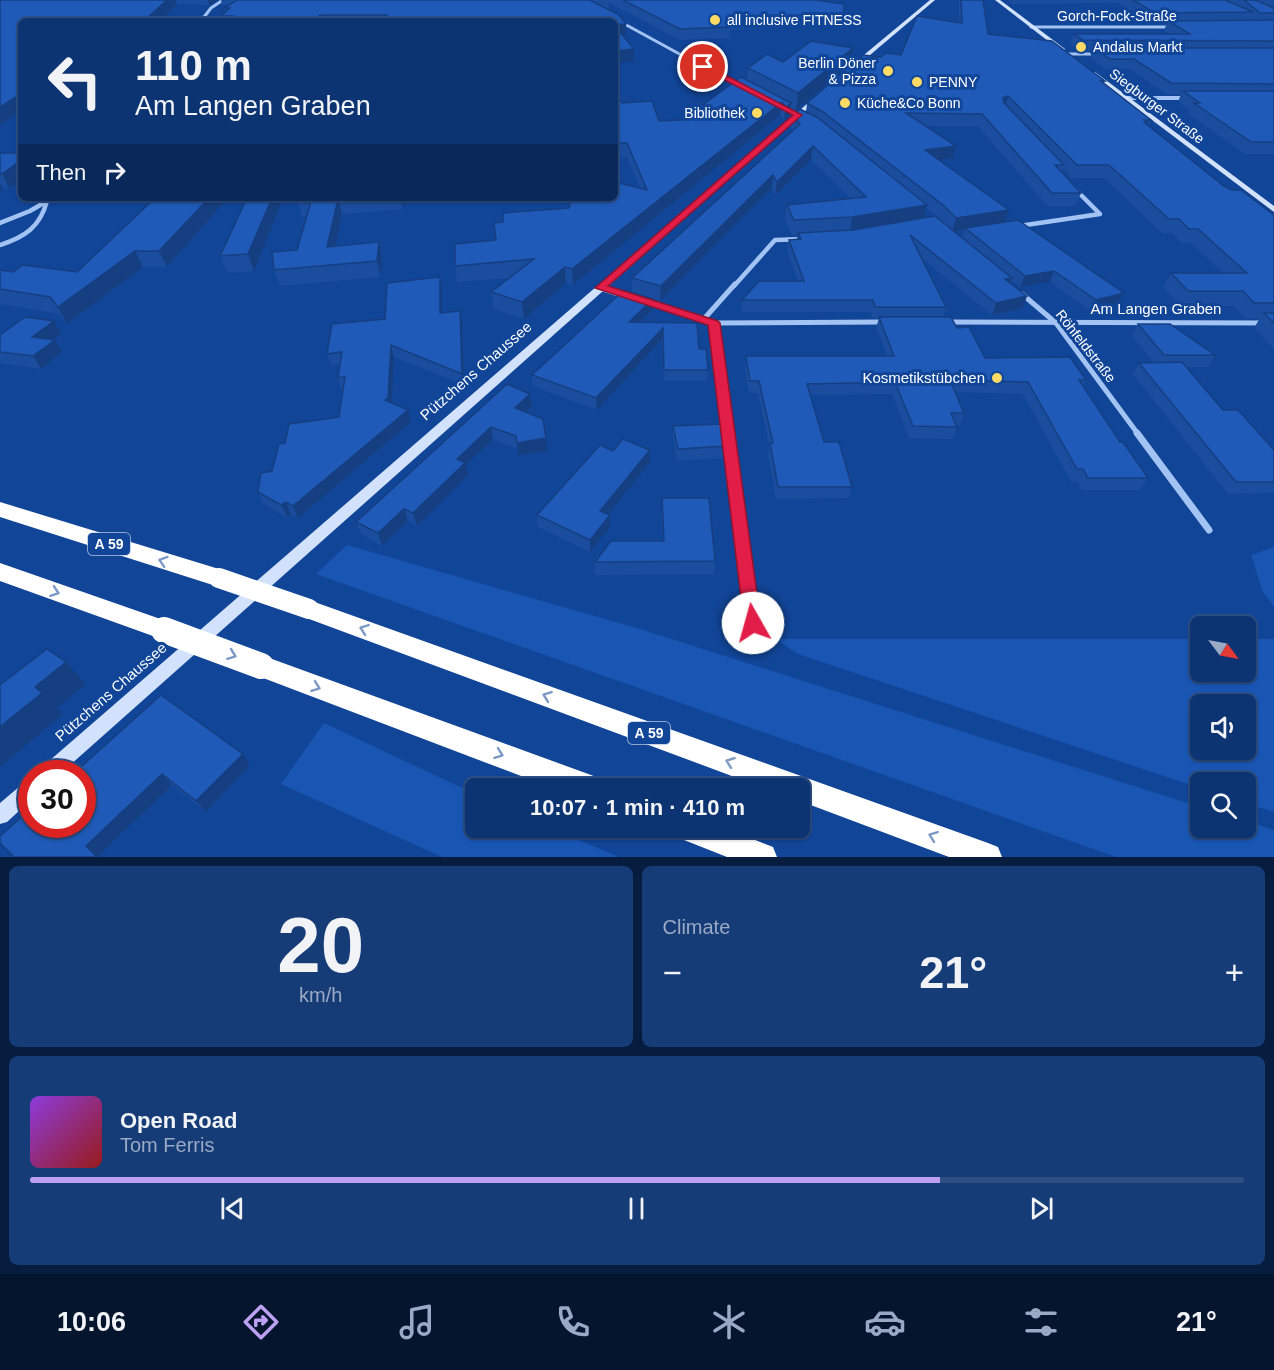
<!DOCTYPE html>
<meta charset="utf-8">
<style>
:root{--surface:#0d3472;--page:#163c77;--text:#f1f3f6;--muted:#9aaac4;--line:#2d4f84;--accent:#bca0f2}
body{margin:0;font-family:Helvetica,sans-serif;background:var(--page);color:var(--text);height:100vh;display:flex;flex-direction:column;font-size:22px;white-space:nowrap}
*{box-sizing:border-box;margin:0}
p{font-size:20px;color:var(--muted)}
.icon{flex:none;width:33px;height:33px;fill:none;stroke:currentColor;stroke-width:2;stroke-linecap:round;stroke-linejoin:round}
.map{position:relative;height:857px;overflow:hidden}
.sheet{display:flex;flex-direction:column;gap:9px;padding:9px;background:#071d3f;flex:1}
.sheet>*{flex:none}
.top-card{position:absolute;left:18px;top:18px;width:600px;height:183px;border-radius:9px;box-shadow:0 2px 4px #0004,0 0 0 2px var(--line);background:#0d3472;color:var(--text);overflow:hidden}
.needle{width:39px;rotate:122deg}
.controls{position:absolute;left:1190px;top:616px;display:grid;gap:12px}
.controls a{display:grid;place-items:center;width:66px;height:66px;border-radius:9px;background:var(--surface);box-shadow:0 2px 4px #0004,0 0 0 2px var(--line);font-size:30px}
.speed{position:absolute;left:18px;top:760px;display:flex;gap:12px;font-size:30px;font-weight:700;text-align:center}
.speed>*{display:grid;place-content:center;width:78px;height:78px;border-radius:50%;background:var(--surface);box-shadow:0 2px 4px #0004,0 0 0 2px var(--line);line-height:1}
.speed .limit{border:9px solid #d22;background:#fff;color:#111}
.pin{position:absolute;display:grid;place-items:center;width:51px;height:51px;color:#fff;margin:-26px;border:3px solid #fff;border-radius:50%;box-shadow:0 2px 6px #0007}
.me{position:absolute;width:66px;margin:-33px;rotate:353deg;stroke-linejoin:round;filter:drop-shadow(0 0 4px #0008)}
.turn{display:flex;align-items:center;gap:21px;height:126px;padding:0 18px;font-size:27px}
.turn .icon{width:78px;height:78px;stroke-width:2.5}
.turn b{display:block;font-size:42px;line-height:51px}
.then{display:flex;align-items:center;height:57px;padding:0 18px;background:#0003;gap:12px;font-size:22px}
.big{font-size:45px;font-weight:700;line-height:1.1}
.sheet .card{flex:1;display:flex;flex-direction:column;justify-content:center;gap:9px;min-width:0;padding:0 21px;border-radius:9px;background:var(--page)}
.sheet .dial{align-items:center;gap:0}
.dial b{font-size:78px;line-height:1}
.song{display:flex;align-items:center;gap:18px}
.cover{width:72px;height:72px;border-radius:9px;background:linear-gradient(135deg,hsl(270 70% 55%),hsl(0 70% 35%))}
.played{height:6px;border-radius:3px;background:linear-gradient(90deg,var(--accent) 75%,var(--line) 75%)}
.keys{display:flex;justify-content:space-around;direction:ltr}
.heat{display:flex;justify-content:space-between;align-items:center;font-size:33px;direction:ltr}
.sheet .tiles{flex:1;display:grid;gap:9px;grid-template-columns:1fr 1fr}
.card:last-child{grid-column:span 2}
.trip{position:absolute;left:465px;top:778px;width:345px;height:60px;border-radius:9px;background:var(--surface);box-shadow:0 2px 4px #0004,0 0 0 2px var(--line);font-weight:700;line-height:60px;text-align:center}
.menu{display:flex;height:96px;justify-content:space-around;align-items:center;background:#05152e;color:var(--muted)}
.menu .icon{width:42px;height:42px}
.menu .current{color:var(--accent)}
.menu b{font-size:27px;color:var(--text)}
.map>svg:first-child{display:block}
.green{fill:#1955b3;fill-rule:evenodd}
.lines{fill:none;stroke-linecap:round;stroke-linejoin:round}
.street-far5{stroke:#a3c3f4;stroke-width:3}
.street-far4{stroke:#a3c3f4;stroke-width:4}
.street-far3{stroke:#a3c3f4;stroke-width:4.5}
.street-far2{stroke:#a3c3f4;stroke-width:5}
.street-far1{stroke:#a3c3f4;stroke-width:7}
.street{stroke:#a3c3f4;stroke-width:8}
.secondary{fill:#d2e2fd;fill-rule:evenodd}
.highway{fill:#fff;fill-rule:evenodd}
.highway-bridge-far1{stroke:#fff;stroke-width:20}
.highway-bridge{stroke:#fff;stroke-width:26}
.wall{fill:#1b4d9e;fill-rule:evenodd}
.shaded-wall{fill:#163f81}
.building{fill:#1f5ab8;stroke:#163f81;stroke-width:1.5}
.oneway{stroke:#7c99c6}
.route{fill:#e11d48;stroke:#92132f;stroke-width:1.5}
.poi-dot{fill:#ffdb65;stroke:#114598;stroke-width:2}
.labels{text-anchor:middle;stroke-width:6;stroke-linejoin:round;paint-order:stroke}
.far-street-label{font-size:14px;fill:#fff;stroke:#114598}
.far-poi-label{font-size:14px;fill:#fff;stroke:#114598;text-anchor:start}
.shield{fill:#114598;stroke:#b8c7e0;stroke-width:1.5}
.shield-label{font-size:14px;font-weight:bold;fill:#fff}
.street-label{font-size:15px;fill:#fff;stroke:#114598}
.poi-label{font-size:15px;fill:#fff;stroke:#114598;text-anchor:end}
</style>
<div class="map">
<svg width="1274" height="857" viewBox="0 0 1274 857">
<rect width="100%" height="100%" fill="#114598"/>
<g class="green">
<path d="M347 545 640 629 1200 807V828H1245V821L1274 830V857H1116L316 574Z"/>
<path d="M1274 547V607L1263 592 1251 555Z"/>
<path d="M775 639H1200V672H1245V639H1274V812L1245 803V783H1200V788L798 654ZM1200 705H1245V750H1200Z"/>
<path d="M324 723 475 794 476 828H550L619 857H442L281 784Z"/>
</g>
<g class="lines">
<g class="street-far5">
<path d="M201 21 211 8 223 0"/>
<path d="M619 21 718 75"/>
<path d="M1031 27H1172"/>
<path d="M1068 54H1099"/>
</g>
<g class="street-far4">
<path d="M716 73 739 86"/>
<path d="M1126 98H1185"/>
</g>
<g class="street-far3">
<path d="M0 223 30 211 47 201"/>
<path d="M1019 226 1100 214 1076 190"/>
<path d="M0 245C25 237 40 227 47 201"/>
<path d="M734 286 775 240 804 239"/>
</g>
<g class="street-far2">
<path d="M600 288 625 296"/>
<path d="M1022 294 1056 323 1138 434"/>
<path d="M647 302 714 323 885 322"/>
<path d="M703 320 735 284"/>
<path d="M946 322 1274 323"/>
<path d="M714 323 728 434"/>
</g>
<g class="street-far1">
<path d="M728 433 753 622"/>
<path d="M1137 433 1209 530"/>
</g>
<path class="street" d="M753 620V623"/>
<g class="secondary">
<path d="M930 0H935L857 66H853V64Z"/>
<path d="M995 0H1000L1065 49V51H1061Z"/>
<path d="M1091 72H1095L1274 206V212L1091 74Z"/>
<path d="M815 97 820 98 60 774H38L41 768Z"/>
<path d="M32 778V799L7 822 0 824V803L26 781Z"/>
</g>
<g class="highway">
<path d="M0 502 219 569 227 572 230 578 227 584 219 587 0 517Z"/>
<path d="M0 563 172 623 176 630 172 637 164 640 0 581Z"/>
<path d="M309 600 988 843 998 847 1002 857H949L800 801V789H767L301 616 298 609 301 602Z"/>
<path d="M261 655 591 775 601 779 605 789H555L253 674 249 666 253 658Z"/>
<path d="M675 828H725L773 847 777 857H727L679 838Z"/>
</g>
<path class="highway-bridge-far1" d="M219 578 309 609"/>
<path class="highway-bridge" d="M164 630 261 666"/>
</g>
<g class="wall">
<path d="M0 0H218L209 5 177 4 160 21H21V111L0 125Z"/>
<path d="M221 0H815L844 13 842 24 730 30 729 38 680 40 609 3V10L626 24V35L623 36 634 49V61L615 21H223L221 16 226 12 224 8 228 5H222Z"/>
<path d="M959 0H983L988 34 1105 81 1104 83 1151 120 1149 126 1224 186 1274 215V349L1254 328 1260 318H1245L1234 306H1180L1163 287 1171 273H1223L1191 243H1182L1172 233H1162L1104 178H1072L1063 169 1062 172 1081 193 1075 206H1047L978 126H925L953 158 939 160 1009 210 1005 222 1118 305 1091 311 1050 282 1020 287 1011 280 1010 283 1023 308 992 315 921 258 946 307 943 317 957 328 985 358 1086 380 1083 387 1120 442 1148 478 1140 490H1082L1077 481H1071L1023 394 955 392 964 413 960 425H956L957 427 952 439 909 438 892 394 810 395 824 442 852 487 849 498 776 499 768 455 769 445 758 393H749L745 368 746 356H887L876 328 879 318H873L870 312H741L742 300 798 281 787 251 789 240 797 239V234L792 235 785 219 787 205 850 198 811 160 775 196 772 188 660 301 653 299V309L640 322 699 349 708 370 707 381H664L662 339 597 410 533 386 532 375 632 293V278L793 130 791 128 793 115 806 112 807 103 881 57 901 55 959 23ZM926 208 939 219 943 223 923 218ZM964 230 962 238 954 231Z"/>
<path d="M1007 0H1225L1234 4 1229 0H1274V154H1245L1188 114 1190 111 1178 102 1181 94H1166L1130 69H1106L1090 58 1093 50H1079L1070 44 1074 34H1170L1164 30 1167 23H1151L1118 3 1012 4Z"/>
<path d="M853 48 850 64 796 110 790 108 789 116 784 120 780 115 573 285 566 283 524 319 494 309 491 292 510 278 457 282 455 266 496 240 503 222 569 208 640 188 627 157H615V92L622 103 659 121 682 120 747 80 748 68Z"/>
<path d="M0 153H21V180L10 189H3L0 192Z"/>
<path d="M155 198H228L167 267H143L67 324 60 314 0 304V270L13 272H77Z"/>
<path d="M247 198H279L281 204 254 271 227 273 220 256Z"/>
<path d="M299 198H404L403 209 342 214 336 246 379 242 382 258 381 277 280 286 274 270 297 250 306 217H302L298 202Z"/>
<path d="M440 277 442 288V313L462 322 464 385 394 357 391 403 408 410 411 422 298 518 291 514 287 517 263 504 258 492 272 471 285 443 339 417 343 389H341L338 377 340 364 331 365 327 354 385 319Z"/>
<path d="M1138 324 1215 355 1208 367H1186L1223 410 1274 450V493L1228 494 1133 374 1139 363 1154 362 1132 336Z"/>
<path d="M61 333 52 339 62 352 41 369 0 363V335Z"/>
<path d="M530 394 532 406 525 412 547 451 518 455 517 449 493 439 466 465 468 475 417 526 408 521 382 546 361 534 356 522Z"/>
<path d="M673 426 726 446 724 458 677 461 673 439Z"/>
<path d="M613 451 650 462 607 514 610 515V527L590 552 538 527 537 515Z"/>
<path d="M662 498 715 561 714 574 595 575V562L663 541Z"/>
<path d="M250 765 206 812 172 785 98 856 99 857H14L32 825 82 774Z"/>
</g>
<g class="shaded-wall">
<path d="M167 0H176L177 4 160 21H144Z"/>
<path d="M208 0H218L209 5Z"/>
<path d="M320 15 321 21H312Z"/>
<path d="M626 24V35L615 36V25Z"/>
<path d="M853 48 850 64 796 110 798 93Z"/>
<path d="M634 49V61L615 63V51Z"/>
<path d="M1008 96 1005 108 1003 98Z"/>
<path d="M16 97 21 107V111L0 125V107Z"/>
<path d="M782 102 780 115 573 285 572 269Z"/>
<path d="M791 103 789 116 784 120 786 107Z"/>
<path d="M813 146 811 160 775 196 777 182Z"/>
<path d="M956 146 953 158 922 163 925 150Z"/>
<path d="M21 160V180L10 189 2 174Z"/>
<path d="M773 175 772 188 660 301 661 286Z"/>
<path d="M0 183 3 189 0 192Z"/>
<path d="M209 198H228L167 267 159 251Z"/>
<path d="M272 198H279L281 204 254 271 248 254Z"/>
<path d="M401 198H404L403 209Z"/>
<path d="M338 199 342 214 332 263 327 247Z"/>
<path d="M927 205 923 220 850 232 852 217Z"/>
<path d="M1009 210 1004 224 965 228 964 230 952 232 956 218Z"/>
<path d="M379 242 382 258 381 277 377 261Z"/>
<path d="M135 251 143 267 67 324 58 307Z"/>
<path d="M565 267 566 283 524 319 522 302Z"/>
<path d="M1054 271 1050 282 1020 287 1025 276Z"/>
<path d="M440 277 442 288V324L440 313Z"/>
<path d="M1012 278 1008 289 1005 279Z"/>
<path d="M1124 293 1118 305 1091 311 1096 300Z"/>
<path d="M1027 296 1023 308 992 315 996 303Z"/>
<path d="M653 299V309L629 333V322Z"/>
<path d="M460 311 462 322 464 385 462 374Z"/>
<path d="M54 321 61 333 40 349 32 337Z"/>
<path d="M663 328 662 339 597 410 596 398Z"/>
<path d="M55 340 62 352 41 369 33 356Z"/>
<path d="M391 345 394 357 391 410 385 400Z"/>
<path d="M530 394 532 406 517 420 515 408Z"/>
<path d="M408 410 411 422 298 518 293 506Z"/>
<path d="M491 427 493 439 466 465 468 475 417 526 413 513 457 459Z"/>
<path d="M546 438 547 451 518 455 517 443Z"/>
<path d="M650 450V462L601 523 600 511Z"/>
<path d="M286 502 291 514 287 517 281 505Z"/>
<path d="M404 509 408 521 382 546 378 533Z"/>
<path d="M610 515V527L590 552V540Z"/>
<path d="M66 662 86 684 56 708 63 714 0 767V727L35 687Z"/>
<path d="M243 754 250 765 206 812 196 801Z"/>
<path d="M162 774 172 785 98 856 99 857H97L86 846Z"/>
</g>
<g class="building">
<path d="M0 0H167L144 21H21V97H16L0 107Z"/>
<path d="M237 0H590L619 15 626 24 615 25V21H512V20L499 21H383L387 15H320L312 21H229L233 16H221L230 8H224Z"/>
<path d="M623 0H815L844 4V13L730 19V27L680 29Z"/>
<path d="M961 0H983L988 34 1052 41 1105 81H1101L1151 120H1144L1147 123H1145L1224 186 1232 190H1241L1274 215V303H1254L1243 291H1188L1171 273H1247L1198 229H1189L1179 219H1169L1109 165H1077L1008 96 1003 98 1004 103 1064 165H1055L1081 193H1052L982 114 906 113 956 146 925 150 1009 210 956 218 943 205 823 112 807 103 863 55 881 57 886 53 901 55 917 16 962 23Z"/>
<path d="M1133 0H1225L1253 12 1155 13Z"/>
<path d="M1244 0H1255L1274 8V13H1260Z"/>
<path d="M1274 20V41L1083 40 1074 34H1190L1168 21Z"/>
<path d="M615 26 634 49 615 51Z"/>
<path d="M811 41 853 48 798 93 748 68 767 54 783 62Z"/>
<path d="M1094 48H1274V84L1171 83 1134 59H1110Z"/>
<path d="M741 77 791 103 786 107 782 102 572 269 565 267 522 302 491 292 534 259 455 266V244L496 240 494 223 503 222V213L569 208 571 198H615V182L647 190 627 143H615V92L622 103 652 101 659 121 682 120Z"/>
<path d="M1183 91H1274V142H1251L1194 103H1200Z"/>
<path d="M800 109 818 118 927 205 852 217 794 220 787 205 866 197 813 146 777 182 773 175 661 286 632 278 800 124 793 115Z"/>
<path d="M0 153H21V160L2 174H0Z"/>
<path d="M155 198H209L159 251H135L58 307 50 297 0 289V270L13 272 23 265 77 272Z"/>
<path d="M247 198H272L248 254 220 256Z"/>
<path d="M299 198H351L338 199 327 247 379 242 377 261 274 270 272 252 297 250 311 201 298 202Z"/>
<path d="M935 216 1012 278 1005 279 1027 296 996 303 910 235 946 307H875L873 300H742L759 281H804L789 240 801 239 798 233 853 230Z"/>
<path d="M1018 220 1124 293 1096 300 1054 271 1025 276 965 228Z"/>
<path d="M440 277V313L460 311 462 374 391 345 388 398 385 400 408 410 293 506 286 502 281 505 258 492 261 473 272 471 279 444 285 443 289 424 339 417 345 377H338L342 352 327 354 332 324 385 319 387 283Z"/>
<path d="M624 290 653 299 629 322 697 323 699 349H706L708 370H664L663 328 596 398 532 375Z"/>
<path d="M1264 313H1274V323Z"/>
<path d="M25 317 54 321 32 337 55 340 33 356 0 352V335Z"/>
<path d="M879 317H951L957 328 969 327 985 358 1070 357 1086 380H1079L1120 442H1123L1148 478H1088L1083 469H1077L1028 382 950 380 964 413H951L957 427 913 426 895 382 807 384 824 442H839L852 487H778L770 443H773L759 381H750L746 356H894Z"/>
<path d="M1138 324H1170L1215 355H1164Z"/>
<path d="M1182 362 1223 410H1238L1274 450V482H1236L1139 363Z"/>
<path d="M507 384 530 394 515 408 543 419 546 438 517 443 516 436 491 427 457 459 465 463 413 513 404 509 378 533 356 522Z"/>
<path d="M720 424 726 446 678 449 673 426Z"/>
<path d="M623 439 650 450 600 511 610 515 590 540 537 515 600 445 613 451Z"/>
<path d="M662 498H709L715 561 595 562 611 541H664Z"/>
<path d="M47 649 66 662 35 687 42 693 0 727V685Z"/>
<path d="M161 695 243 754 196 801 162 774 86 846 97 857H14L0 843V836L32 808V825H82V774H73Z"/>
</g>
<defs><path id="oneway-chevron" d="M-2-3.5L2.5 0L-2 3.5" fill="none" stroke-width="1.6" stroke-linecap="round" stroke-linejoin="round" transform="scale(1.5)"/></defs>
<g class="oneway">
<use href="#oneway-chevron" transform="translate(163 561) rotate(-162)"/>
<use href="#oneway-chevron" transform="translate(55 592) rotate(19)"/>
<use href="#oneway-chevron" transform="translate(364 629) rotate(-160)"/>
<use href="#oneway-chevron" transform="translate(232 655) rotate(21)"/>
<use href="#oneway-chevron" transform="translate(316 687) rotate(20)"/>
<use href="#oneway-chevron" transform="translate(547 696) rotate(-160)"/>
<use href="#oneway-chevron" transform="translate(499 754) rotate(20)"/>
<use href="#oneway-chevron" transform="translate(730 762) rotate(-160)"/>
<use href="#oneway-chevron" transform="translate(933 836) rotate(-160)"/>
</g>
<path class="route" d="M701 65H706L802 115 608 286 718 321 720 323 761 623 759 628 753 631 746 628 744 623 708 325 595 288 793 115 701 68Z"/>
<g class="poi-dot">
<circle cx="715" cy="20" r="6"/>
<circle cx="1081" cy="47" r="6"/>
<circle cx="888" cy="71" r="6"/>
<circle cx="917" cy="82" r="6"/>
<circle cx="845" cy="103" r="6"/>
<circle cx="757" cy="113" r="6"/>
<circle cx="997" cy="378" r="6"/>
</g>
<g class="labels">
<g class="far-street-label">
<text x="1117" y="21">Gorch-Fock-Straße</text>
<text transform="translate(1157 106) rotate(37)" y="5">Siegburger Straße</text>
<text transform="translate(1086 346) rotate(52)" y="5">Röhfeldstraße</text>
</g>
<g class="far-poi-label">
<text x="727" y="25">all inclusive FITNESS</text>
<text x="1093" y="52">Andalus Markt</text>
<text x="876" y="68" text-anchor="end">Berlin Döner<tspan x="876" dy="16">&amp; Pizza</tspan></text>
<text x="929" y="87">PENNY</text>
<text x="857" y="108">Küche&amp;Co Bonn</text>
<text x="745" y="118" text-anchor="end">Bibliothek</text>
</g>
<g class="shield">
<rect x="88" y="533" width="42" height="22" rx="4.5"/>
<rect x="628" y="722" width="42" height="22" rx="4.5"/>
</g>
<g class="shield-label">
<text x="109" y="549">A 59</text>
<text x="649" y="738">A 59</text>
</g>
<g class="street-label">
<text x="1156" y="314">Am Langen Graben</text>
<text transform="translate(476 371) rotate(-41)" y="5">Pützchens Chaussee</text>
<text transform="translate(111 692) rotate(-41)" y="5">Pützchens Chaussee</text>
</g>
<g class="poi-label">
<text x="985" y="383">Kosmetikstübchen</text>
</g>
</g>
</svg>
<div class="controls">
<a><svg class="needle" viewBox="-14 -14 28 28"><path d="M0-13l5 13h-10z" fill="#e53935"/><path d="M0 13l5-13h-10z" fill="#9aaac4"/></svg></a>
<a><svg class="icon" aria-label="sound" viewBox="0 0 24 24"><path d="M4 9h4l5-4v14l-5-4H4zM17 9q2 3 0 6"/></svg></a>
<a><svg class="icon" aria-label="search" viewBox="0 0 24 24"><circle cx="10" cy="10" r="6"/><path d="M15 15l6 6"/></svg></a>
</div>
<div class="speed"><div class="limit">30</div></div>
<div class="pin" style="left:703px;top:67px;background:#d93025"><svg class="icon" aria-label="arrive" viewBox="0 0 24 24"><path d="M6 21V4h12l-3 4 3 4H6"/></svg></div>
<svg class="me" style="left:753px;top:623px" viewBox="-20 -20 40 40"><circle r="19" fill="#fff"/><path d="M0-13L10 11 0 6-10 11z" fill="#e11d48"/></svg>
<div class="trip">10:07 · 1 min · 410 m</div>
<div class="top-card">
<div class="turn"><svg class="icon" aria-label="left" viewBox="0 0 24 24"><path d="M17 20v-9H6M10 6l-5 5 5 5"/></svg><div><b>110 m</b>Am Langen Graben</div></div>
<div class="then">Then<svg class="icon" aria-label="right" viewBox="0 0 24 24"><path d="M7 20v-9h11M14 6l5 5-5 5"/></svg></div>
</div>
</div>
<section class="sheet">
<div class="tiles">
<div class="card dial"><b>20</b><p>km/h</p></div>
<div class="card"><p>Climate</p>
<div class="heat"><a>−</a><b class="big">21°</b><a>+</a></div>
</div>
<div class="card">
<div class="song"><i class="cover"></i><div><b>Open Road</b><p>Tom Ferris</p></div></div>
<div class="played"></div>
<div class="keys"><svg class="icon" aria-label="previous" viewBox="0 0 24 24"><path d="M18 5L8 12l10 7zM5 5v14"/></svg><svg class="icon" aria-label="pause" viewBox="0 0 24 24"><path d="M8 5v14M16 5v14"/></svg><svg class="icon" aria-label="next" viewBox="0 0 24 24"><path d="M6 5l10 7-10 7zM19 5v14"/></svg></div>
</div>
</div>
</section>
<nav class="menu">
<b>10:06</b>
<svg class="icon current" aria-label="directions" viewBox="0 0 24 24"><path d="M12 3l9 9-9 9-9-9zM9 14v-3h6M13 9l2 2-2 2"/></svg>
<svg class="icon" aria-label="music" viewBox="0 0 24 24"><path d="M9 18V5l10-2v13"/><circle cx="6" cy="18" r="3"/><circle cx="16" cy="16" r="3"/></svg>
<svg class="icon" aria-label="phone" viewBox="0 0 24 24"><path d="M5 4h4l2 5-3 2q2 4 5 5l2-3 5 2v4C11 20 4 13 5 4z"/></svg>
<svg class="icon" aria-label="climate" viewBox="0 0 24 24"><path d="M12 3v18M4 7l16 10M4 17L20 7"/></svg>
<svg class="icon" aria-label="car" viewBox="0 0 24 24"><path d="M5 17H2v-5l4-1 3-4h7l3 4 3 1v5h-3M9 17h6M6 11h13"/><circle cx="7" cy="17" r="2"/><circle cx="17" cy="17" r="2"/></svg>
<svg class="icon" aria-label="filters" viewBox="0 0 24 24"><path d="M4 7h16M4 17h16"/><circle cx="9" cy="7" r="2"/><circle cx="15" cy="17" r="2"/></svg>
<b>21°</b>
</nav>
